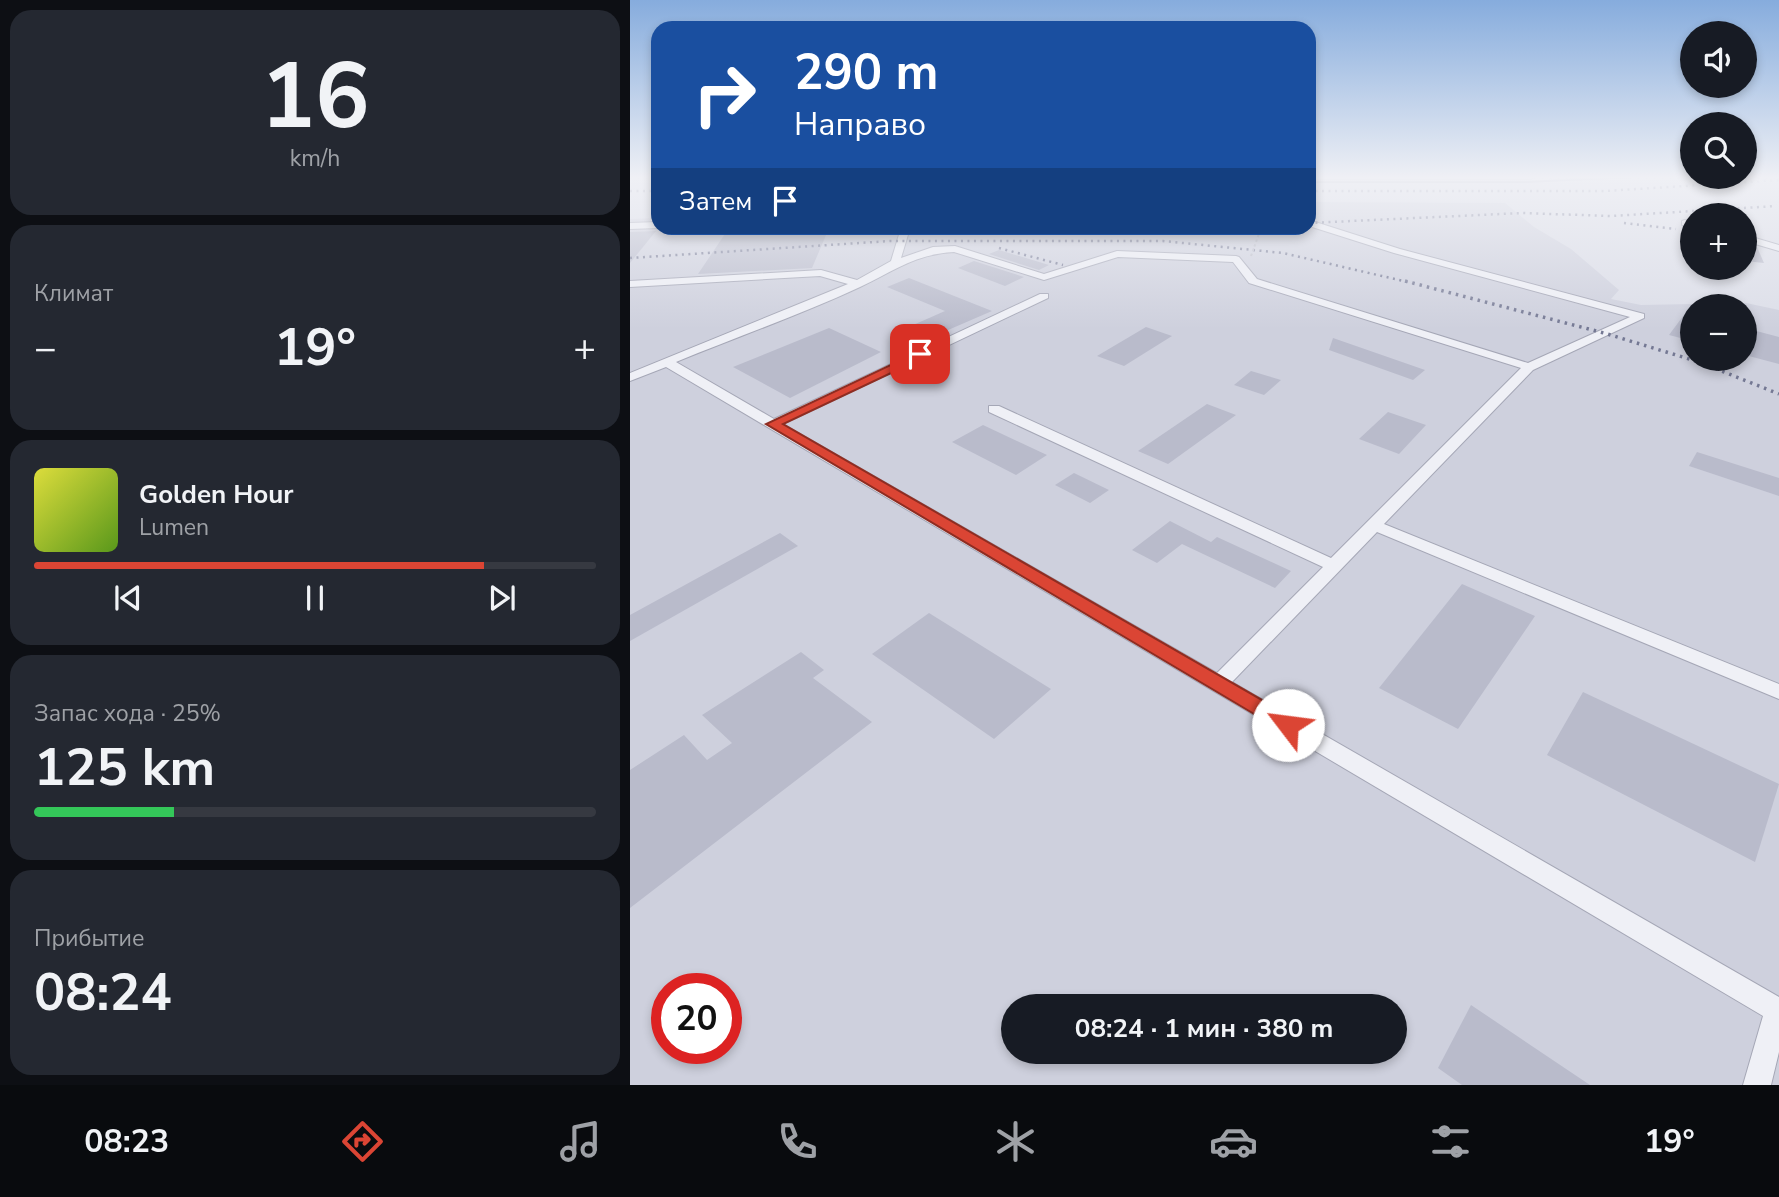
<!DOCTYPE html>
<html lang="ru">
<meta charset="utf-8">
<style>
:root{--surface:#171b24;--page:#242831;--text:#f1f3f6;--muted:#9ea1a6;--line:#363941;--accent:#db4534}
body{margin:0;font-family:"Nunito Sans",sans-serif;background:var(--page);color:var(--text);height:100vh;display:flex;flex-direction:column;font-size:26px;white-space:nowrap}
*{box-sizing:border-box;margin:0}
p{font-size:23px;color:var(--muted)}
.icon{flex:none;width:38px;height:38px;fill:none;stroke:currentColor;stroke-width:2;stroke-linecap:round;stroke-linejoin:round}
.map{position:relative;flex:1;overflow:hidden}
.panel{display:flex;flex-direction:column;gap:10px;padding:10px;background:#0d0f14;width:630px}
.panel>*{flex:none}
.guide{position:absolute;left:21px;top:21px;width:665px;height:214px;border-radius:21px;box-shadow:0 4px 10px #0003;background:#1a4fa0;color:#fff;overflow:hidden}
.tools{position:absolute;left:1050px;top:21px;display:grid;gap:14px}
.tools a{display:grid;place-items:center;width:77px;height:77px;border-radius:50%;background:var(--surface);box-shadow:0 4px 10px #0003;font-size:35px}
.speed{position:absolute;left:21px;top:973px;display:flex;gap:14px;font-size:35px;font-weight:700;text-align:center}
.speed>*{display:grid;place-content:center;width:91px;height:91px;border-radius:50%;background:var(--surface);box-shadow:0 4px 10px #0003;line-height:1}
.speed .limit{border:10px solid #d22;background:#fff;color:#111}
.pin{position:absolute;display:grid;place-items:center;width:60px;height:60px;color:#fff;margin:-30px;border-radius:14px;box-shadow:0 4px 10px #0006}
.me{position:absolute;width:77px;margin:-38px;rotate:300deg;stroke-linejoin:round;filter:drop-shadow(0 0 5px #0008)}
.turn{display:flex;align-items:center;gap:24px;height:147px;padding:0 28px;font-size:32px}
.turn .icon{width:91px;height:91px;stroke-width:2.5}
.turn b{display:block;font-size:49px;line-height:60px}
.then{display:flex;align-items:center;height:66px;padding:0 28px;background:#0003;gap:14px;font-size:26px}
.big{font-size:52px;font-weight:700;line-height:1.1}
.panel .card{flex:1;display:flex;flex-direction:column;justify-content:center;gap:10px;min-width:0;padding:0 24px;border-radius:21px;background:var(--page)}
.panel .dial{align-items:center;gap:0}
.dial b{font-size:91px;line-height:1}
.song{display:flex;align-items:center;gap:21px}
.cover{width:84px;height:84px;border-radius:10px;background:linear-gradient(135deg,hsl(60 70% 55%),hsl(90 70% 35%))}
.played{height:7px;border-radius:4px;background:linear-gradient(90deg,var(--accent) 80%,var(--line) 80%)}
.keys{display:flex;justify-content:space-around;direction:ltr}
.heat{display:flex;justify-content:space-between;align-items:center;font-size:38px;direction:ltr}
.charge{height:10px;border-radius:5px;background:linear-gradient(90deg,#34c759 25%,var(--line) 0)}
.trip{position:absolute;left:371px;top:994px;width:406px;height:70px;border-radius:35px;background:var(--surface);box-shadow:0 4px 10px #0003;font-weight:700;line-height:70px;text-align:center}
.menu{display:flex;height:112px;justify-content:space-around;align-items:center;background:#090b0e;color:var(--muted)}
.menu .icon{width:49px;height:49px}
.menu .active{color:var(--accent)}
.menu b{font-size:32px;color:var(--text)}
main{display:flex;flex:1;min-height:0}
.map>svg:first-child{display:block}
.built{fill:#ced0dd;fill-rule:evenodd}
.building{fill:#b9bbcb}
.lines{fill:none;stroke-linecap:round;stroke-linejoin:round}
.minor-casing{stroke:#a5a7b6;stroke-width:2}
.minor{fill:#eff0f6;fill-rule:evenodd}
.tram{stroke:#747893;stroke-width:2}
.rail-far1{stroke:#747893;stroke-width:2.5;stroke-dasharray:2 4.5;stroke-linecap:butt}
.rail{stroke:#747893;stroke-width:3.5;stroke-dasharray:2.5 5;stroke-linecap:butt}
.path-bridge{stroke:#babcc7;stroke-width:2;stroke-dasharray:2.5 2.5;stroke-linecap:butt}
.route{fill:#db4534;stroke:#8e2d22;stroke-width:2}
</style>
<main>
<section class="panel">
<div class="card dial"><b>16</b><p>km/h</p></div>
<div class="card"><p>Климат</p>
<div class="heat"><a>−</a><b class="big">19°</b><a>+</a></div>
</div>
<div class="card">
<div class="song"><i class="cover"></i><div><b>Golden Hour</b><p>Lumen</p></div></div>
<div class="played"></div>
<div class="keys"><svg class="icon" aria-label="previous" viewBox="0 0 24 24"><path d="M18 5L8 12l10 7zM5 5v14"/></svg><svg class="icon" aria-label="pause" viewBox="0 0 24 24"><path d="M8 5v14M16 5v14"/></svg><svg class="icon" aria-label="next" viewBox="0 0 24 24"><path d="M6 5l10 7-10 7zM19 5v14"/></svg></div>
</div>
<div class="card"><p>Запас хода · 25%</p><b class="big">125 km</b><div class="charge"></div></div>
<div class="card"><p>Прибытие</p><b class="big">08:24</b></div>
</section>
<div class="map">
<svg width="1149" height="1085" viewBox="0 0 1149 1085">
<rect width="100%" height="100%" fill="#dcdee8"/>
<path class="built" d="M679 202 875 203 904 227 941 249 989 290 981 299 1011 305 1116 303 1149 310V1085H0V219L28 218V228H679ZM1062 306H1115V359H1062ZM37 989H96V1048H37ZM383 1006H765V1052H383Z"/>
<g class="building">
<path d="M99 228H199L182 268 68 274Z"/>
<path d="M26 231 0 263V232Z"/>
<path d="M1115 244 1127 247 1134 263 1115 261Z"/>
<path d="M369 250 419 265 409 270 359 254Z"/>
<path d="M344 261 394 277 375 286 328 268Z"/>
<path d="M279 278 362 311 288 343 265 333 315 311 257 287Z"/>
<path d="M1062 304V341L1039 335Z"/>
<path d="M516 327 542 336 494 366 467 356Z"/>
<path d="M199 328 251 352 160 398 103 367Z"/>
<path d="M1115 328 1149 337V364L1115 355Z"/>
<path d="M703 338 795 370 783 380 699 350Z"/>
<path d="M621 371 651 380 634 395 604 385Z"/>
<path d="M577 404 606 415 538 464 508 451Z"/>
<path d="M758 412 796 425 769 454 729 439Z"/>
<path d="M353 425 417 455 386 475 322 442Z"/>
<path d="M1067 452 1149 478V496L1059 466Z"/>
<path d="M444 473 479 490 460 503 425 485Z"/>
<path d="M540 521 581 542 587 537 661 571 645 588 552 544 527 563 502 550Z"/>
<path d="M150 533 168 546 0 641V615Z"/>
<path d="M832 584 905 616 828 729 749 688Z"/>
<path d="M299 613 421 689 364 739 242 654Z"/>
<path d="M171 652 194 670 183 678 242 722 0 908V770L54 735 77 760 102 743 72 715Z"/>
<path d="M953 692 1149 784 1125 862 917 755Z"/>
<path d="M841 1005 960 1085H832L808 1068Z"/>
</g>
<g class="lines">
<g class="minor-casing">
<g id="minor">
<path d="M679 177H905L901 179H679Z"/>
<path d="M679 220 770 249 1014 314V318L903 370 754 524 1149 684V699L747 532 602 682 1149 997V1052L1141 1085H1113L1133 1016 36 367 0 381V373L218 284 190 276 0 287V281L191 270 227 280 261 261 271 228H280L271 258 303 247 325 246 414 274 487 251 606 256 609 257 627 279 898 363 1000 317 764 253 679 226ZM324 252 414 280 488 257 603 262 619 283 891 368 701 558 369 406H359V412L693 567 587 673 153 424 418 298V294H410L144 419 46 362C107 337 170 315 230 287 264 271 285 254 324 252Z"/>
<path d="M1055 220 1062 222V228L1052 225V221Z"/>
<path d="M28 222V228L0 229V223Z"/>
<path d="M1115 235 1149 245V251L1115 241Z"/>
</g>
</g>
<use href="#minor" class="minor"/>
<path class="tram" d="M679 182H895L1002 177"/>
<g class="rail-far1">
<path d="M0 191H28"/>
<path d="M679 191H975L1149 180"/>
<path d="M679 223 892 213 981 216 1146 206"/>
<path d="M994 223 1046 229"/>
<path d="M342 232 412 228"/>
<path d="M519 232 599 228"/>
<path d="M369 248 433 265"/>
<path d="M0 258 260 241H533L653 253 782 283"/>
</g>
<path class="rail" d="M775 281 974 333 1069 362 1149 394"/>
<path class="path-bridge" d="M621 256 631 228"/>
</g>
<linearGradient id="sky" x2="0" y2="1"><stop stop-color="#86acdd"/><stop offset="0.54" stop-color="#eff0f5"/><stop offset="1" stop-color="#eff0f5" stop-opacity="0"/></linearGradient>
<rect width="1149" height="329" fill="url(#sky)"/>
<path class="route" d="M290 351 296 354 295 357 153 424 665 719 668 725 665 730 658 733 651 730 136 424Z"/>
</svg>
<div class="tools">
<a><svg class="icon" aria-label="sound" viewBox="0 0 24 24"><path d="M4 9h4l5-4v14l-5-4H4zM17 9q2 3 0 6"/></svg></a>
<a><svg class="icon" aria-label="search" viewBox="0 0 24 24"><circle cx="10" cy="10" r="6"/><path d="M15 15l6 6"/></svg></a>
<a>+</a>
<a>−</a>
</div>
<div class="speed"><div class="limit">20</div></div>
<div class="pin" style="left:290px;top:354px;background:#d93025"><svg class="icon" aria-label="arrive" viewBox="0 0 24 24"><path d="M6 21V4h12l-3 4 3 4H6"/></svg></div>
<svg class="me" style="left:658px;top:725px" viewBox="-20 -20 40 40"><circle r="19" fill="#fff"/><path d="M0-13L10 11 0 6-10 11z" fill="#db4534"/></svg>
<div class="trip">08:24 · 1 мин · 380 m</div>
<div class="guide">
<div class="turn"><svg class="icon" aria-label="right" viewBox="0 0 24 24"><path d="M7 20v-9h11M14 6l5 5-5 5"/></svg><div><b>290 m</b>Направо</div></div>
<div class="then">Затем<svg class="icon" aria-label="arrive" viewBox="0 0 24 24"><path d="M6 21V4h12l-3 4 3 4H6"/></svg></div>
</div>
</div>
</main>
<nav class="menu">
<b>08:23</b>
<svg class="icon active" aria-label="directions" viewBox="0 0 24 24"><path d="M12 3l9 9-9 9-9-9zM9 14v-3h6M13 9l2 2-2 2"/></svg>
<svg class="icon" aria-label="music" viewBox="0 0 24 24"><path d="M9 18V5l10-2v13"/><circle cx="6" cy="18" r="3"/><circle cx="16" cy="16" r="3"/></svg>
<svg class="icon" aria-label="phone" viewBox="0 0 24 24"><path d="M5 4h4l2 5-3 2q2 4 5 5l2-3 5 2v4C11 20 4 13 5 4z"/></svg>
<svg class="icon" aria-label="climate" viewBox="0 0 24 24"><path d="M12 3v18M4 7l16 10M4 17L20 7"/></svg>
<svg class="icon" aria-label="car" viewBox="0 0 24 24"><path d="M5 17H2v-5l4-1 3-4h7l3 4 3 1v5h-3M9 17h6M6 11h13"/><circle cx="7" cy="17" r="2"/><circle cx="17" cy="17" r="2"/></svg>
<svg class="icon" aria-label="filters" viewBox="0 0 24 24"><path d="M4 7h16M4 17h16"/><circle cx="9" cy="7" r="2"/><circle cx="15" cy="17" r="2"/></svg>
<b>19°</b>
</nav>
